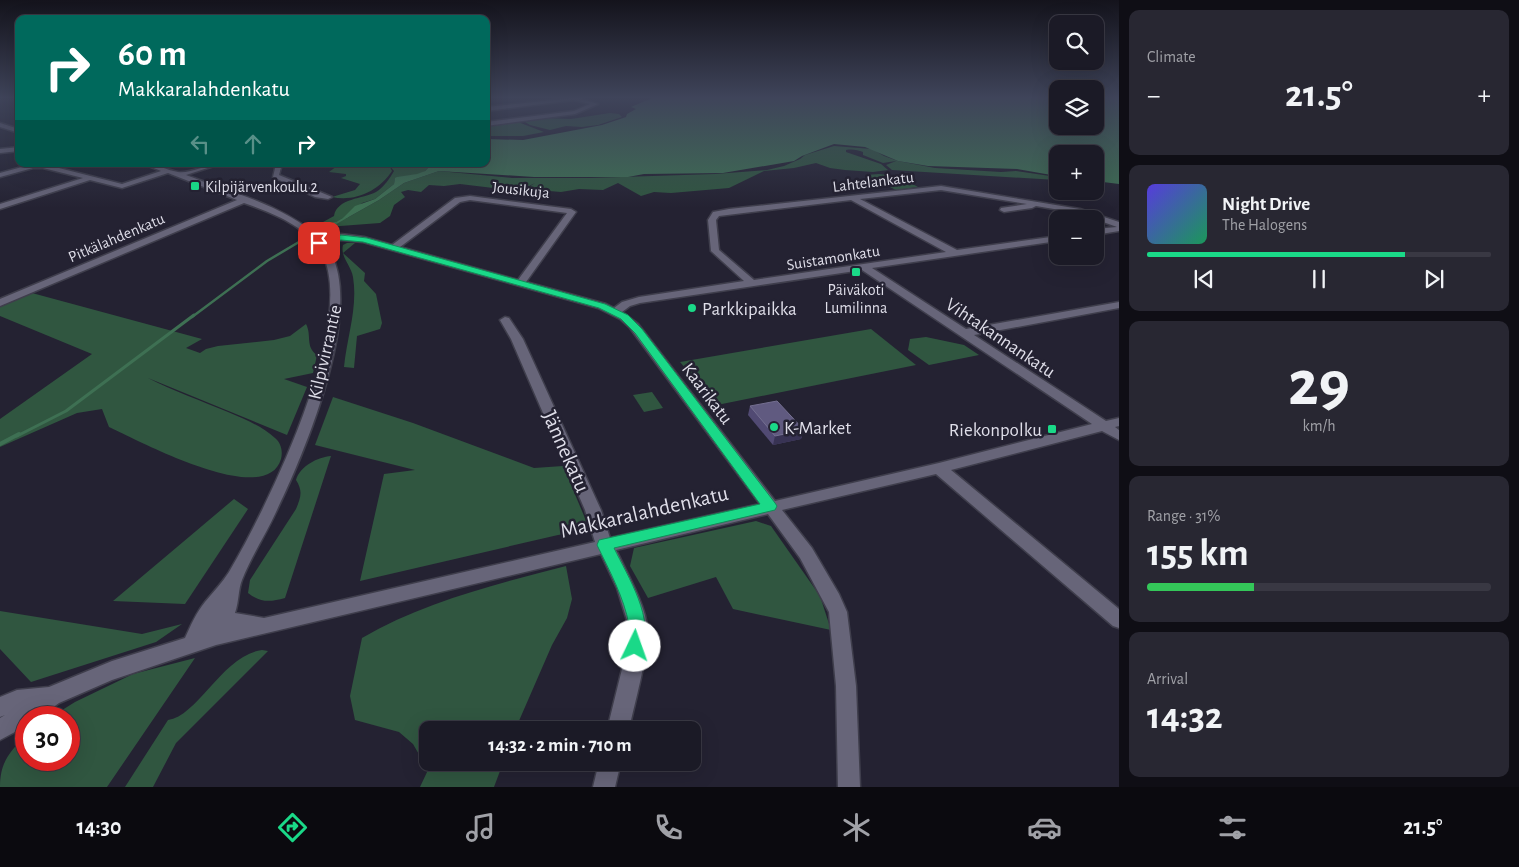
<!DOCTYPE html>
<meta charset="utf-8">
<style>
:root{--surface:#1b1a26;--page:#282732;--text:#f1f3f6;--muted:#a0a1a7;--line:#393843;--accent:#1ad988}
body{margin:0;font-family:"Alegreya Sans",sans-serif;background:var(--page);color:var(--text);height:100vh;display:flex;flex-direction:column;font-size:19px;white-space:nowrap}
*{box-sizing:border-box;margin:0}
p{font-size:16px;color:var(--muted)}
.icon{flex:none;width:28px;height:28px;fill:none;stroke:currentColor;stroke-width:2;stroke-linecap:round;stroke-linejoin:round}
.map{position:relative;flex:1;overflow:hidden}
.drawer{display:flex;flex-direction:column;gap:10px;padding:10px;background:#0f0e15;width:400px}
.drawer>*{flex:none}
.guide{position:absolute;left:15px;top:15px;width:475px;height:152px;border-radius:10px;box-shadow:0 5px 20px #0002,0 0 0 1px var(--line);background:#00695c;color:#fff;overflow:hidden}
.fabs{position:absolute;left:1049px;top:15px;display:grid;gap:10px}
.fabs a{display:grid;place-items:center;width:55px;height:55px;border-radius:10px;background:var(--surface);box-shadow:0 5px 20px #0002,0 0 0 1px var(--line);font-size:25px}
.speed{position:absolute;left:15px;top:706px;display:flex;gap:10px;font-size:25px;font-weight:700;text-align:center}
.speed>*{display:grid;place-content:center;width:65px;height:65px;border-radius:50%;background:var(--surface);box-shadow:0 5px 20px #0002,0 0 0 1px var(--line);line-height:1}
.speed .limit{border:8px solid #d22;background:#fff;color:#111}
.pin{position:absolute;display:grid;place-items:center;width:42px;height:42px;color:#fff;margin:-21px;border-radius:10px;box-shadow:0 2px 8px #0006}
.me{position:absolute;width:55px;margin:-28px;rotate:3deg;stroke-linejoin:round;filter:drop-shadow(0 0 4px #0008)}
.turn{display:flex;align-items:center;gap:18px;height:105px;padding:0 20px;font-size:22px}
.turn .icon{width:65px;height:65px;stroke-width:2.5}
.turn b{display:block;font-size:35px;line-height:42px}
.lanes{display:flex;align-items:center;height:48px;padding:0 20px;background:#0003;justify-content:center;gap:25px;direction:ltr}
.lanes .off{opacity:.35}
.big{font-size:38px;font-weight:700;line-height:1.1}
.drawer .widget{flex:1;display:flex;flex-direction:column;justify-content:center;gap:8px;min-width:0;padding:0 18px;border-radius:10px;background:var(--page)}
.drawer .dial{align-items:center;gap:0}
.dial b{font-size:65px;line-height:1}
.song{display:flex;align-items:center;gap:15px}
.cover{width:60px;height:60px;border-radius:8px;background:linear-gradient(135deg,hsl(250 70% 55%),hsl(150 70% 35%))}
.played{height:5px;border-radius:2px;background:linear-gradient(90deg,var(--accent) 75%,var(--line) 75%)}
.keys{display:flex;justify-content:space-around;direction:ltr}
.heat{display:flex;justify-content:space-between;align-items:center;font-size:28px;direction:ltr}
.charge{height:8px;border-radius:4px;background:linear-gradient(90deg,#34c759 31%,var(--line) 0)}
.trip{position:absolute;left:419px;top:721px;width:282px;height:50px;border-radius:10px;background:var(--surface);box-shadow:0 5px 20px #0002,0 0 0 1px var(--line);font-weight:700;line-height:50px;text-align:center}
.tab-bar{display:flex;height:80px;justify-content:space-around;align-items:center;background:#0b0a0f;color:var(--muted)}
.tab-bar .icon{width:35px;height:35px}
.tab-bar .on{color:var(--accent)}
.tab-bar b{font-size:22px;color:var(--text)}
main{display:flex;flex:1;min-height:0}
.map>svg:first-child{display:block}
.green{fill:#305640}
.water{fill:#3e7053}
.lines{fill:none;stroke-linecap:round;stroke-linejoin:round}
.stream-far3{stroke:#3e7053;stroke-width:2}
.stream-far2{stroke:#3e7053;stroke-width:2.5}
.stream-far1{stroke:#3e7053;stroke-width:3}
.stream{stroke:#3e7053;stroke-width:4}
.minor-casing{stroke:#3f3e4c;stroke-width:3}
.minor{fill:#676579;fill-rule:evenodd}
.wall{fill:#514a73}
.shaded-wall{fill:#383354}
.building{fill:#605a80;stroke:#746f90}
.route{fill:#1ad988;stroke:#118d58}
.poi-dot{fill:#1ad988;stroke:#242232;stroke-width:2}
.labels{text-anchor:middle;stroke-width:5;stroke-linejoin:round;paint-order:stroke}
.far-street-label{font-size:16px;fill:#dfdee9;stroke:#242232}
.far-poi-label{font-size:16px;fill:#dfdee9;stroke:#242232;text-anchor:start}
.poi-label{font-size:19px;fill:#dfdee9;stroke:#242232;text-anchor:start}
.street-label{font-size:19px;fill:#dfdee9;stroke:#242232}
.near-street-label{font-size:22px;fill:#dfdee9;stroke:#242232}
</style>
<main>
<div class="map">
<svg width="1119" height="787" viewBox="0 0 1119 787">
<rect width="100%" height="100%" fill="#242232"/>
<g class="green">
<path d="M610 113 619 114 622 117 598 125 582 127 566 126 550 130 530 125 525 122 544 118 571 119Z"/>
<path d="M518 122 544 132 523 136H486V125Z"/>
<path d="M834 146 872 149 884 156 898 161 935 168 1001 172 1016 171 1057 177V180L892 170 886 165 896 161 883 163 863 155V152C858 150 852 149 846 150V152L881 164 888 170 873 172 845 170 830 168 816 163 794 168 764 171 729 188 671 193 654 192 641 196 618 183 603 190 579 189 561 192 526 189 535 183 523 189 510 190 460 184 444 186 429 185 421 192 408 190 401 192 405 197 394 205 390 216 380 223 327 227 323 224V222L334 216C337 198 363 199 376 192 383 188 390 178 394 171L388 164H427L428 168C421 177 405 175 395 179L394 184 375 199 362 203 347 218 379 200 404 183 439 171 512 178H590L715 174 767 170 784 166 800 159 805 155Z"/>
<path d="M332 164H385L390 167 392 171C379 191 355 202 332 197L355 190 360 184 341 178 346 176V174L329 172 337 166Z"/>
<path d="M879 174 898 176 918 187 896 190 866 175Z"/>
<path d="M347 243H355L343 253 365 273 364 281 376 294 382 323 380 329 357 336 354 368 344 367C347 337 358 307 353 277 351 265 340 257 343 245Z"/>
<path d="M32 293 202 339 186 348 200 353 206 349 218 346 274 340 290 336 306 324C312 335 305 347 317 355L313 373 284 379 307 387 287 435 148 378C173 391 202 401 228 412 244 419 262 426 275 438 281 443 283 451 281 459 266 510 138 440 109 427L102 409 77 413 0 447V419L92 354 0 316V307Z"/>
<path d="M871 329 916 365 717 405 680 362Z"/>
<path d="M926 337 964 345 979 355 929 365 908 350 910 339Z"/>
<path d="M652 392 663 408 644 412 633 395Z"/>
<path d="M333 397 413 423 534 468 563 466 590 530 558 535 360 581 384 474 415 470 315 445Z"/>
<path d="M331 456 285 598C270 602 261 603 248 593L250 580 296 509C301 497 303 491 296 480 300 466 318 457 331 456Z"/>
<path d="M234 499 248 509 185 604 113 601Z"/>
<path d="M756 521 771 526 820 596 831 630 733 609 716 577 648 598 630 566 634 548Z"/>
<path d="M566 566 572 599 567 618 552 645 515 730H428V762L503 763 494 787H420L428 770 413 744 399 732 355 720 350 696 362 638C424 602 497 584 566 566Z"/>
<path d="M0 611 142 634 182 624 156 642 31 682 0 649Z"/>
<path d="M262 650 268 651 176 743 153 787H125L168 720C198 716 223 655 262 650Z"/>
<path d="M195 658 107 787H0C0 761 10 753 26 734V760H69V718L51 717 75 702 133 674Z"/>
</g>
<path class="water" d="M652 98H1057L1058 126H1095V98H1119V184L1095 181V154H1058L1057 176 1017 169 928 166 898 161 865 147 834 144 802 156 794 161 723 173 644 174 628 177H534L439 171 404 183 379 200 347 218H343L355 206 375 199 394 184 395 178 397 177 417 174 425 171 428 168 427 164H486V139L523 140 602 125 626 117 627 114 636 109 631 107Z"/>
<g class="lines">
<path class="stream-far3" d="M333 225 345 218"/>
<g class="stream-far2">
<path d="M327 228 335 223"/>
<path d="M192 317 267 261 304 239"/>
</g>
<path class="stream-far1" d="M17 436 66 411 194 315"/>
<path class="stream" d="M0 444 19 434"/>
<g class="minor-casing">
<g id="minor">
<path d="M572 98H583L582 99 598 104 575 114 486 126V122L574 111 590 104 574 100 486 111V107Z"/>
<path d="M0 123 19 129V133L0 127Z"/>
<path d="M19 147V151L0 153V149Z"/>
<path d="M33 164H43L122 184 161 171 144 164C157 164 166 170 178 172 189 174 207 164 220 164L186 175C229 192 288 206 321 240L341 234 364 237 392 245 455 198 470 196 571 209 576 212 526 282 606 304 614 308 622 302 639 297 744 281 711 251 708 220 713 212 729 209 941 186 1080 209 1119 222V231L1095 235V229L1117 227 1078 213 1036 206 1032 208 1004 212 1000 210 1001 208 1027 204 941 190 860 199 957 250 1058 236V241L872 268 966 329 1119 302V308L974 335 1106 421 1119 418V426L1115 427 1119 430V440L1102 431 951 470 1119 609V628L1113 626 936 474 782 510 812 548 839 594 847 612 856 686 860 787H838L836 686 829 612 800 558 768 514 616 550C625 569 647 608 647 628 648 659 635 700 629 730H607L623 665 629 627 617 588 601 554 216 645 112 680 59 703 38 718H26V726L0 740V718L5 715 0 717V697L17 690 49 687 112 661 185 638C191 625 196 613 205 602 213 592 222 583 229 572 265 511 365 312 318 247 301 224 270 212 244 203L0 306V299L237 200 168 173 122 188 90 180 0 209V204L83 178 43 168H33L0 177V173ZM470 200 567 213 518 280 400 247 460 202ZM851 200 946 252 754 280 719 250 716 220 719 216ZM341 240 363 242 598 308 620 319 630 328 760 504 610 538 601 510 523 339 509 318 505 317 500 320 511 339 585 510 595 542 264 618 235 613C239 602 238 590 242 580 251 557 266 534 276 512 304 454 370 300 325 244ZM862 270 1092 424 939 463 775 501 638 324 622 312 630 306 640 303Z"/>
<path d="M276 164H282L279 175 332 197 328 199 315 197 273 177Z"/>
<path d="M599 762H621L615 787H593Z"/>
</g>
</g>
<use href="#minor" class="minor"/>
</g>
<path class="wall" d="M750 406 804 430 801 439 773 445 748 415Z"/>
<path class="shaded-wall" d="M804 430 801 439 773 445 775 436Z"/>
<path class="building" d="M777 401 804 430 775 436 750 406Z"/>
<linearGradient id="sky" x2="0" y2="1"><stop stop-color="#14131c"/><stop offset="0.47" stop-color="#3f445a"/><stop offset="1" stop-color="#3f445a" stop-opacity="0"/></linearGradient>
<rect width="1119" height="208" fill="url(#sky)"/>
<path class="route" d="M341 235 367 238 605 304 628 315 642 329 775 503 777 506 775 510 614 548C628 577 656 620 641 652L635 654 629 652C625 642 631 634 629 625 624 597 609 570 597 545L599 540 760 504 635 333 621 319 599 308 363 242 341 240 319 245 315 243Z"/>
<g class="poi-dot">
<rect x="190" y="181" width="10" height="10" rx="2.5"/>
<rect x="851" y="267" width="10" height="10" rx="2.5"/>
<circle cx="692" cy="308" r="5"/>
<circle cx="774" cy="427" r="5"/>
<rect x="1047" y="424" width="10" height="10" rx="2.5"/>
</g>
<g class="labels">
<g class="far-street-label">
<text transform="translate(873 181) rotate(-7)" y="6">Lahtelankatu</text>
<text transform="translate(521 189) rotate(6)" y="6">Jousikuja</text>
<text transform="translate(116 237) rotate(-23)" y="6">Pitkälahdenkatu</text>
<text transform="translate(833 257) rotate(-9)" y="6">Suistamonkatu</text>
</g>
<g class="far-poi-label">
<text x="205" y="192">Kilpijärvenkoulu 2</text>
<text x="856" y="295" text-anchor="middle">Päiväkoti<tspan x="856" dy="18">Lumilinna</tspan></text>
</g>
<g class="poi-label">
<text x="702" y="315">Parkkipaikka</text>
<text x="784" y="434">K-Market</text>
<text x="1042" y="436" text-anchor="end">Riekonpolku</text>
</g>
<g class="street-label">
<text transform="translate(1001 337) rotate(34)" y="7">Vihtakannankatu</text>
<text transform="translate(324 352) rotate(-77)" y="7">Kilpivirrantie</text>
<text transform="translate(708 393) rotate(53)" y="7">Kaarikatu</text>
</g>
<g class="near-street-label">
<text transform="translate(567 451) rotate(66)" y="8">Jännekatu</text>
<text transform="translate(644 511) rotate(-13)" y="8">Makkaralahdenkatu</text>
</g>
</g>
</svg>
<div class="fabs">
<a><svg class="icon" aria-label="search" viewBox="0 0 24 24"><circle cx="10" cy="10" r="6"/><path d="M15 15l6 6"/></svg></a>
<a><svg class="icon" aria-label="layers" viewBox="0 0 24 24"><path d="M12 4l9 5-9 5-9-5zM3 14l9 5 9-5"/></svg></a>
<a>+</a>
<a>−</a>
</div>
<div class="speed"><div class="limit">30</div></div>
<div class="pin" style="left:319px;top:243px;background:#d93025"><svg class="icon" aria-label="arrive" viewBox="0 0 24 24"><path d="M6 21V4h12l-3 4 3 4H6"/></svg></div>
<svg class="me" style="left:635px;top:646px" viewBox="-20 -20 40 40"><circle r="19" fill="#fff"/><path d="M0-13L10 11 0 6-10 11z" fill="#1ad988"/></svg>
<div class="trip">14:32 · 2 min · 710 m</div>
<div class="guide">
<div class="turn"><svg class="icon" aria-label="right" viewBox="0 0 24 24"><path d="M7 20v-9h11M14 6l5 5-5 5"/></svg><div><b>60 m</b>Makkaralahdenkatu</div></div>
<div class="lanes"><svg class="icon off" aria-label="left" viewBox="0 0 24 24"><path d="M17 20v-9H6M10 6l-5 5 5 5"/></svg><svg class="icon off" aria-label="ahead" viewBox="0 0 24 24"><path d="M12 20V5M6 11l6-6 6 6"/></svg><svg class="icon" aria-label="right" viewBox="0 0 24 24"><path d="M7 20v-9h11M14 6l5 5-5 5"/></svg></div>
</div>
</div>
<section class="drawer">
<div class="widget"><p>Climate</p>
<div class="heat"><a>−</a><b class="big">21.5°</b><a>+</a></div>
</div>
<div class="widget">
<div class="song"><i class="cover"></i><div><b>Night Drive</b><p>The Halogens</p></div></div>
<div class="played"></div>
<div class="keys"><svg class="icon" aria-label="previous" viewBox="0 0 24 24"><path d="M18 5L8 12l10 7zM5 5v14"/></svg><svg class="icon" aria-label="pause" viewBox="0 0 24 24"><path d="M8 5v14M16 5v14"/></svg><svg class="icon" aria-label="next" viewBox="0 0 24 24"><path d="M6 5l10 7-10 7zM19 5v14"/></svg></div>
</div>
<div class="widget dial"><b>29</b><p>km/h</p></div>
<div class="widget"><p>Range · 31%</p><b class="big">155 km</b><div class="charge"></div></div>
<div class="widget"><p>Arrival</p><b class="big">14:32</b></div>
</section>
</main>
<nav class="tab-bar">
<b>14:30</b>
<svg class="icon on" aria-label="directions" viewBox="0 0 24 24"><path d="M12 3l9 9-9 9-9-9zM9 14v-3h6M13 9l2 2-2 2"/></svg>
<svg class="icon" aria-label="music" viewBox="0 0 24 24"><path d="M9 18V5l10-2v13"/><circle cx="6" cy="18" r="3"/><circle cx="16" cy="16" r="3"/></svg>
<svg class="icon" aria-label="phone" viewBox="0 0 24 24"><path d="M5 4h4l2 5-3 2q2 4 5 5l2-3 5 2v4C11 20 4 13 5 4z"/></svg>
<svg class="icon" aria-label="climate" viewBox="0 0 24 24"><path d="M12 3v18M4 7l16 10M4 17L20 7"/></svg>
<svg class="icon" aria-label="car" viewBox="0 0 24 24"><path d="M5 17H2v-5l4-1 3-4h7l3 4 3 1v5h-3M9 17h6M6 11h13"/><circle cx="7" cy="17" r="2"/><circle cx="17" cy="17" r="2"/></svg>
<svg class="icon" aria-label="filters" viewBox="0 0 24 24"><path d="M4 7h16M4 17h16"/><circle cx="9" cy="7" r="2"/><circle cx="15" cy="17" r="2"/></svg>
<b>21.5°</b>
</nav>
